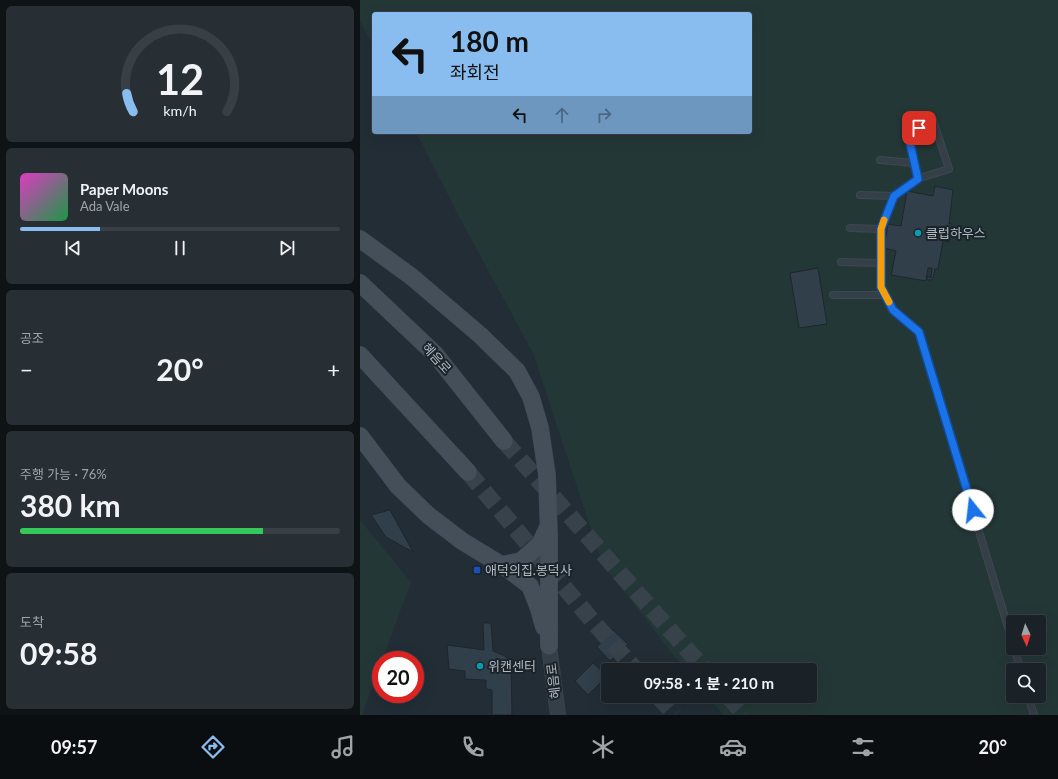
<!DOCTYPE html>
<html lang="ko">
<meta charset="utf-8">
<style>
:root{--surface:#1a2228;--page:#272f34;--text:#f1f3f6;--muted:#9fa4a8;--line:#383f45;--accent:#89bdef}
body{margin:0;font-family:Lato,"Noto Sans KR",sans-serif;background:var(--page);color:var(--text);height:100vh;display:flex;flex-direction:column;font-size:15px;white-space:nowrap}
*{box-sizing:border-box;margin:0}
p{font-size:13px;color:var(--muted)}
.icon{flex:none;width:22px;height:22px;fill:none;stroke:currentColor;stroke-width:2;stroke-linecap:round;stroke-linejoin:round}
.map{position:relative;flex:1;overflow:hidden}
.details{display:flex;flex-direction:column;gap:6px;padding:6px;background:#0e1316;width:360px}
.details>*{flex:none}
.banner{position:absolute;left:12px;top:12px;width:380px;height:122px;border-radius:4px;box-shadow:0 4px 16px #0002,0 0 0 1px var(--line);background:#89bdef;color:#111;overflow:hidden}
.needle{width:26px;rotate:176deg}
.fabs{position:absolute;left:646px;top:615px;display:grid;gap:8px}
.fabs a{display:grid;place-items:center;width:40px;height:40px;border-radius:4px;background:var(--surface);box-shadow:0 4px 16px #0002,0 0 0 1px var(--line);font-size:20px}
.speed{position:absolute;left:12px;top:651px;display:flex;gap:8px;font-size:20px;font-weight:700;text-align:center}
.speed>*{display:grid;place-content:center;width:52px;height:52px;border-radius:50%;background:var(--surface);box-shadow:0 4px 16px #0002,0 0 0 1px var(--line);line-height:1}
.speed .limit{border:6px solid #d22;background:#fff;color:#111}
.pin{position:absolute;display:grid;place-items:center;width:34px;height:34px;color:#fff;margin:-17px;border-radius:8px;box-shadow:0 2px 6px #0006}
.me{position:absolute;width:44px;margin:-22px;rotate:344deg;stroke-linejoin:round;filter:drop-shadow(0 0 3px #0008)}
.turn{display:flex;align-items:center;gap:14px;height:84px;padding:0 12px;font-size:18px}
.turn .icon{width:52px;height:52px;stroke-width:2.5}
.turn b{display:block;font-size:28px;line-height:34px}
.lanes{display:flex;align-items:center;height:38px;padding:0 12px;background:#0003;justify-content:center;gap:20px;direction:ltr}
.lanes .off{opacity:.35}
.big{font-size:30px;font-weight:700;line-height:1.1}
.details .widget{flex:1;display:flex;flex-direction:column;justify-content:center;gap:6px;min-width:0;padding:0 14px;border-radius:6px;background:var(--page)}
.details .dial{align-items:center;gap:0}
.dial svg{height:104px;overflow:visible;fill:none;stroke:var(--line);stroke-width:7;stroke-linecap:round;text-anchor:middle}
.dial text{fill:var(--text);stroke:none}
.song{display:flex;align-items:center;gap:12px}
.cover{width:48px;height:48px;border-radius:6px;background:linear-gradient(135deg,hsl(310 70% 55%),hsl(140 70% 35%))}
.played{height:4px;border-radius:2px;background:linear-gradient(90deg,var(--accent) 25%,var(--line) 25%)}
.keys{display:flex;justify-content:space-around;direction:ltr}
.heat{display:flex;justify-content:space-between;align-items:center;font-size:22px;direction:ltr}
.charge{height:6px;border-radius:3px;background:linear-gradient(90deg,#34c759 76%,var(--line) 0)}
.trip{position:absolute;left:241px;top:663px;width:216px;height:40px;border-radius:4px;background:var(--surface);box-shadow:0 4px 16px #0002,0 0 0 1px var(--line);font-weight:700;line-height:40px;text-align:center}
.tab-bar{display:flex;height:64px;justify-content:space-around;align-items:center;background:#0a0e10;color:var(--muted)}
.tab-bar .icon{width:28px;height:28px}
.tab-bar .active{color:var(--accent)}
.tab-bar b{font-size:18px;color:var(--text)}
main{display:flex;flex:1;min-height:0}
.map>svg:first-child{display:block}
.green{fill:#243737;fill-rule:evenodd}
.building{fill:#313f4a;stroke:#1d262e}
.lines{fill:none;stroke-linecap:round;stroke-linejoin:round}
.secondary-tunnel{stroke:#37424b;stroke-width:17;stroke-dasharray:17 8;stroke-linecap:butt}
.service-casing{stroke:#3f4850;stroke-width:8}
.tertiary-casing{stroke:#3f4850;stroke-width:16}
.secondary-casing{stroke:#3f4850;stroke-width:18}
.service{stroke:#353f47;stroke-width:6}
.tertiary{stroke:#353f47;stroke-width:15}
.secondary{stroke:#444f5a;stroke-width:17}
.route-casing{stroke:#114b97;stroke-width:10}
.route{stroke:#1a73e8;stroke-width:7}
.slow{stroke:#f59e0b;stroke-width:7}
.culture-dot{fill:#0f9aa8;stroke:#1b242b;stroke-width:1.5}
.transit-dot{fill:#1a4fb4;stroke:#1b242b;stroke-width:1.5}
.labels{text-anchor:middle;stroke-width:4;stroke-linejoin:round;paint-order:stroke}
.poi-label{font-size:13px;fill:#b0bac3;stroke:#1b242b;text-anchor:start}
.street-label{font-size:13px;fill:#b0bac3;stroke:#1b242b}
</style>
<main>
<section class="details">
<div class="widget dial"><svg viewBox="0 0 100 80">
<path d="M14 69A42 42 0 1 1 86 69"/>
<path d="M14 69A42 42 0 0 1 9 55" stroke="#89bdef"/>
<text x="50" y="56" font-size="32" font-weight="700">12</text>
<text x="50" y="72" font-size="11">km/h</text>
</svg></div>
<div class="widget">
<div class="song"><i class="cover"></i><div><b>Paper Moons</b><p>Ada Vale</p></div></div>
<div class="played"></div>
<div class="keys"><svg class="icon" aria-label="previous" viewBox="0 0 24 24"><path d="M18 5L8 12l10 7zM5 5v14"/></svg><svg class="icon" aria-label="pause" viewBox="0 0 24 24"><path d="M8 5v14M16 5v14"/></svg><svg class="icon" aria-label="next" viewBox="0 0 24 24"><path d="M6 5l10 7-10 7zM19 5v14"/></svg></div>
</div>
<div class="widget"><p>공조</p>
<div class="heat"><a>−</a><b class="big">20°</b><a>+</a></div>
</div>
<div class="widget"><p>주행 가능 · 76%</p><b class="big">380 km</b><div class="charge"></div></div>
<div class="widget"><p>도착</p><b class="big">09:58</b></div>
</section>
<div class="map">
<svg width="698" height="715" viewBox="0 0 698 715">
<rect width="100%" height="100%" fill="#222d36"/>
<g class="green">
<path d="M0 0H698V715H363L347 696H450V670H325L242 563 173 353 96 211 56 132H390V14H14V49L0 21ZM653 622H679V648H653ZM653 670H679V696H653Z"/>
<path d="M0 520 51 582 22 660H21V663L2 715H0Z"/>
</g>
<g class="building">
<path d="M575 186 593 190 589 224H592L589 242 583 241 578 269H575L573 278 571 280H568L566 276 571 278 572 268H568L566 281 531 275 536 251 524 248 528 224 541 226 547 191 573 196Z"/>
<path d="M458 268 467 324 439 328 430 273Z"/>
<path d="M30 510 53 552 26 537 11 515Z"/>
<path d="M123 623H131L133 651 145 656 151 663 152 715H132V690L126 689V680L105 679V671L89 669 87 645 124 650Z"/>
<path d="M253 630 268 644 250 661 237 647Z"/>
<path d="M233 663 247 676 228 695 215 681Z"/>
</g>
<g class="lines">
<g class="secondary-tunnel">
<path d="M144 441 345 670"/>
<path d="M108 472 235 624 276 670"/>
<path d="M298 696 315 715"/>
<path d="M368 696 385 715"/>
</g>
<g class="service-casing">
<g id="service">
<path d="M520 160 554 163"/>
<path d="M557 179 550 143 559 128 573 120 589 169 557 179 534 196 521 229V287L533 310 559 332 653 644"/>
<path d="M500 195 534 196"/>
<path d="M490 228 521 229"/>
<path d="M481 262 521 263"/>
<path d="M473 295H525"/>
<path d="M654 648 661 670"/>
<path d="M668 696 674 715"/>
</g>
</g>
<g class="tertiary-casing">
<path id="tertiary" d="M189 646 198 715"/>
</g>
<g class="secondary-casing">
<g id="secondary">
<path d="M0 239 52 277 120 335 157 371 171 397 180 428 187 475 189 537V646"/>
<path d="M0 283 75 354 144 441"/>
<path d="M0 355 108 472"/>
<path d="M0 436 38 486 68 515 102 541 148 569 170 586 179 609 184 627"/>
<path d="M142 565 161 561 180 544 188 527"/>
</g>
</g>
<use href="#service" class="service"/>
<use href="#tertiary" class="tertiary"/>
<use href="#secondary" class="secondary"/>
</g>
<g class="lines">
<g class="route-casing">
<path id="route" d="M559 128 550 143 558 179 534 196 521 229V287L533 310 559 332 613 510"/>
</g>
<use href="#route" class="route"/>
<path class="slow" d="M524 220 521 229V287L529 302"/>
</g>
<g class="culture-dot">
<circle cx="558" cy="233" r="4"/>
<circle cx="120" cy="666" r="4"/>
</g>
<rect class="transit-dot" x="113" y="566" width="8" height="8" rx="2"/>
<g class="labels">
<g class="poi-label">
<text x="566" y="238">클럽하우스</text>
<text x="125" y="575">애덕의집.봉덕사</text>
<text x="128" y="671">위캔센터</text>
</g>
<g class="street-label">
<text transform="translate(77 358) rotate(48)" y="5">혜음로</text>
<text transform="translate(193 681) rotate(-97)" y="5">혜음로</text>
</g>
</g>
</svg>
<div class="fabs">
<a><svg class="needle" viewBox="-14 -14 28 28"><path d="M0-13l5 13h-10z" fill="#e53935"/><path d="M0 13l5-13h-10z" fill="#9fa4a8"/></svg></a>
<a><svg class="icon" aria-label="search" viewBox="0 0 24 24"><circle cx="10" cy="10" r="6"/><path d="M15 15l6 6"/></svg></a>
</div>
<div class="speed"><div class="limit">20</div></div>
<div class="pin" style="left:559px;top:128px;background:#d93025"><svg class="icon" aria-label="arrive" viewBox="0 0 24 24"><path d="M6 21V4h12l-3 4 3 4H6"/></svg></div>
<svg class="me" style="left:613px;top:510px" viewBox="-20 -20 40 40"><circle r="19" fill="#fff"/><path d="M0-13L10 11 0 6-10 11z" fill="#1a73e8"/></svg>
<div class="trip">09:58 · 1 분 · 210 m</div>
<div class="banner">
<div class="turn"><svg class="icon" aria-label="left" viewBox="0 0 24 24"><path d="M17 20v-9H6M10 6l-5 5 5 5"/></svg><div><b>180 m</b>좌회전</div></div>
<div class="lanes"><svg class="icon" aria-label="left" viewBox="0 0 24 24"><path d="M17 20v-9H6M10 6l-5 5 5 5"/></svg><svg class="icon off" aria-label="ahead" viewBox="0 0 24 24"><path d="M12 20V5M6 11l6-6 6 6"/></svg><svg class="icon off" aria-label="right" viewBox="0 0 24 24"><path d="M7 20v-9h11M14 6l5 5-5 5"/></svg></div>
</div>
</div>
</main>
<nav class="tab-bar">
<b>09:57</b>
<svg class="icon active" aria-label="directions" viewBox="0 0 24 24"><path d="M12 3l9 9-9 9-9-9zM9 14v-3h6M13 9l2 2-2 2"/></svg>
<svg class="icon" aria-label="music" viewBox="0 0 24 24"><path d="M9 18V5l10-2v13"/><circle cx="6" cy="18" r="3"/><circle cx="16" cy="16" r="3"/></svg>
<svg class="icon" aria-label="phone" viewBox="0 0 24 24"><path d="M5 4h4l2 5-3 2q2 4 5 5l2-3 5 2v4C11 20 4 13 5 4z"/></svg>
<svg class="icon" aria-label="climate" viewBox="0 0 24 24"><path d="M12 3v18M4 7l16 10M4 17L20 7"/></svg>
<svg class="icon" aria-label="car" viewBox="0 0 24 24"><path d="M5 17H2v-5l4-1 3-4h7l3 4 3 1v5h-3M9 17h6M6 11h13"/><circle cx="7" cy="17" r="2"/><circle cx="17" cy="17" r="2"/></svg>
<svg class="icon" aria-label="filters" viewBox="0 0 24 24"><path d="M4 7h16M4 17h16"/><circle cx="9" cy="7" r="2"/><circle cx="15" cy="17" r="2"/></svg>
<b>20°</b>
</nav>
